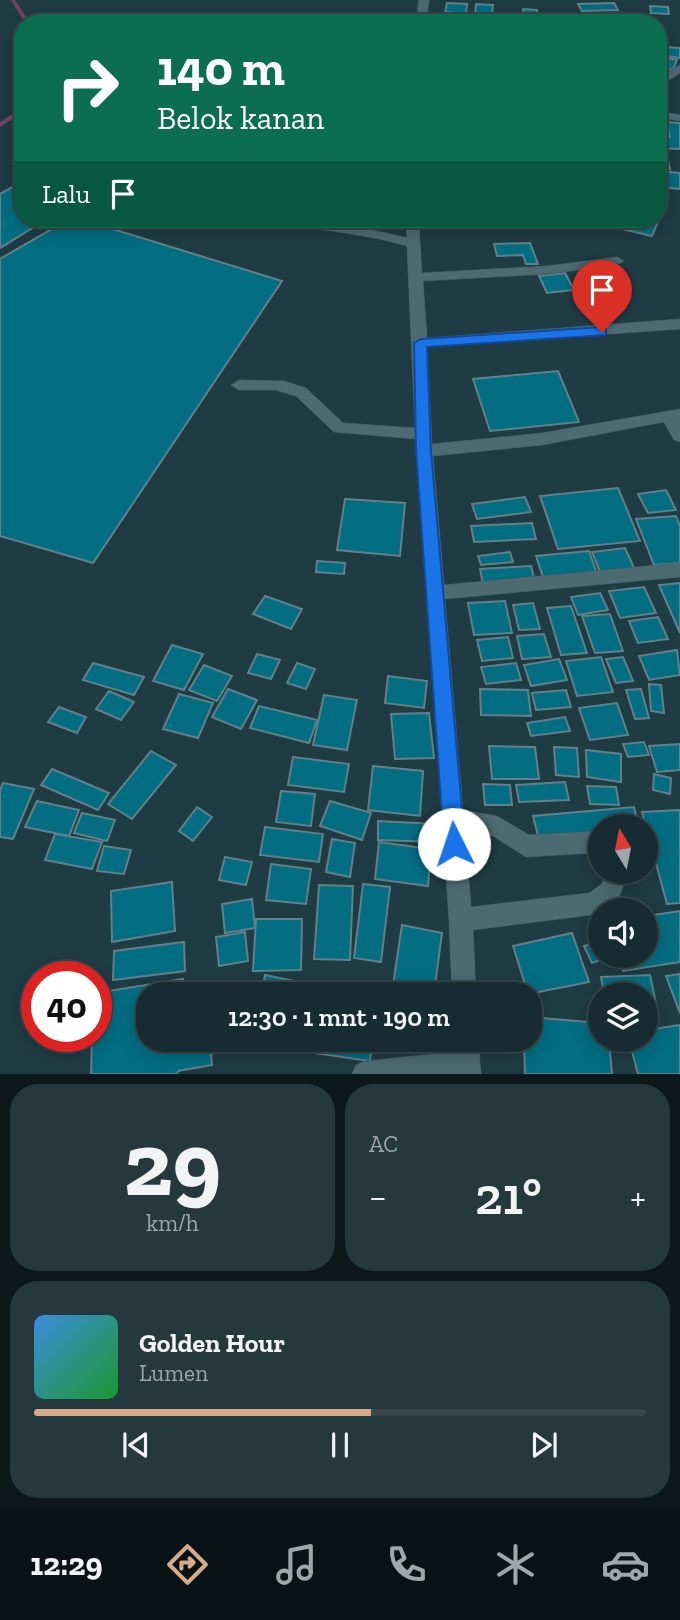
<!DOCTYPE html>
<html lang="id">
<meta charset="utf-8">
<style>
:root{--surface:#172c32;--page:#24383e;--text:#f1f3f6;--muted:#9ea7ac;--line:#36484d;--accent:#d6ab8b}
body{margin:0;font-family:"Zilla Slab",serif;background:var(--page);color:var(--text);height:100vh;display:flex;flex-direction:column;font-size:26px;white-space:nowrap}
*{box-sizing:border-box;margin:0}
p{font-size:23px;color:var(--muted)}
.icon{flex:none;width:38px;height:38px;fill:none;stroke:currentColor;stroke-width:2;stroke-linecap:round;stroke-linejoin:round}
.map{position:relative;height:1074px;overflow:hidden}
.side{display:flex;flex-direction:column;gap:10px;padding:10px;background:#0d181c;flex:1}
.side>*{flex:none}
.top-card{position:absolute;left:14px;top:14px;width:653px;height:214px;border-radius:28px;box-shadow:0 4px 18px #0003,0 0 0 2px var(--line);background:#0b6e4f;color:#fff;overflow:hidden}
.needle{width:46px;rotate:350deg}
.fabs{position:absolute;left:588px;top:814px;display:grid;gap:14px}
.fabs a{display:grid;place-items:center;width:70px;height:70px;border-radius:50%;background:var(--surface);box-shadow:0 4px 18px #0003,0 0 0 2px var(--line);font-size:35px}
.speed{position:absolute;left:21px;top:961px;display:flex;gap:14px;font-size:35px;font-weight:700;text-align:center}
.speed>*{display:grid;place-content:center;width:91px;height:91px;border-radius:50%;background:var(--surface);box-shadow:0 4px 18px #0003,0 0 0 2px var(--line);line-height:1}
.speed .limit{border:10px solid #d22;background:#fff;color:#111}
.pin{position:absolute;display:grid;place-items:center;width:60px;height:60px;color:#fff;margin:-72px -30px;border-radius:50% 50% 50% 0;rotate:-45deg;box-shadow:0 0 7px #0007}
.pin .icon{rotate:45deg}
.me{position:absolute;width:77px;margin:-38px;rotate:356deg;stroke-linejoin:round;filter:drop-shadow(0 0 5px #0008)}
.turn{display:flex;align-items:center;gap:24px;height:147px;padding:0 28px;font-size:32px}
.turn .icon{width:91px;height:91px;stroke-width:2.5}
.turn b{display:block;font-size:49px;line-height:60px}
.then{display:flex;align-items:center;height:66px;padding:0 28px;background:#0003;gap:14px;font-size:26px}
.big{font-size:52px;font-weight:600;line-height:1.1}
.side .card{flex:1;display:flex;flex-direction:column;justify-content:center;gap:10px;min-width:0;padding:0 24px;border-radius:28px;background:var(--page)}
.side .dial{align-items:center;gap:0}
.dial b{font-size:91px;line-height:1}
.song{display:flex;align-items:center;gap:21px}
.cover{width:84px;height:84px;border-radius:10px;background:linear-gradient(135deg,hsl(210 70% 55%),hsl(130 70% 35%))}
.played{height:7px;border-radius:4px;background:linear-gradient(90deg,var(--accent) 55%,var(--line) 55%)}
.keys{display:flex;justify-content:space-around;direction:ltr}
.heat{display:flex;justify-content:space-between;align-items:center;font-size:38px;direction:ltr}
.side .tiles{flex:1;display:grid;gap:10px;grid-template-columns:1fr 1fr}
.card:last-child{grid-column:span 2}
.trip{position:absolute;left:136px;top:982px;width:406px;height:70px;border-radius:28px;background:var(--surface);box-shadow:0 4px 18px #0003,0 0 0 2px var(--line);font-weight:600;line-height:70px;text-align:center}
.tab-bar{display:flex;height:112px;justify-content:space-around;align-items:center;background:#091214;color:var(--muted)}
.tab-bar .icon{width:49px;height:49px}
.tab-bar .current{color:var(--accent)}
.tab-bar b{font-size:32px;color:var(--text)}
.map>svg:first-child{display:block}
.lines{fill:none;stroke-linecap:round;stroke-linejoin:round}
.stream{fill:#734460;fill-rule:evenodd}
.building{fill:#036d82;stroke:#628089;stroke-width:2}
.minor-casing{stroke:#3f585f;stroke-width:1}
.minor{fill:#4d6a73;fill-rule:evenodd}
.route{fill:#1a73e8;stroke:#114b97;stroke-width:2}
</style>
<div class="map">
<svg width="680" height="1074" viewBox="0 0 680 1074">
<rect width="100%" height="100%" fill="#1f3b43"/>
<g class="lines">
<g class="stream">
<path d="M11 0H15L30 23H25Z"/>
<path d="M23 107V112L0 127V122Z"/>
</g>
</g>
<g class="building">
<path d="M447 3 467 4 466 14 445 12Z"/>
<path d="M614 3 618 10 582 11 578 4Z"/>
<path d="M476 4 493 5 492 15 475 14Z"/>
<path d="M650 6 668 7 669 14 651 13Z"/>
<path d="M523 9 537 10 538 17H524Z"/>
<path d="M667 47 680 48V58L666 56Z"/>
<path d="M664 57 677 60 673 70 660 68Z"/>
<path d="M667 122 680 123V149L658 148V136L670 137Z"/>
<path d="M658 153H666L670 169H658Z"/>
<path d="M662 171 680 173V189L661 187Z"/>
<path d="M23 181V219H47L0 248V194Z"/>
<path d="M658 215H661L652 236 580 219H658Z"/>
<path d="M69 219H80L282 281 93 563 0 536V259Z"/>
<path d="M530 243 538 264H526L523 255 497 256 494 244Z"/>
<path d="M565 273 574 290 547 293 539 276Z"/>
<path d="M558 371 579 422 490 431 473 379Z"/>
<path d="M618 488 640 541 558 549 540 496Z"/>
<path d="M666 490 676 510 648 513 638 494Z"/>
<path d="M525 497 531 512 477 519 472 504Z"/>
<path d="M345 499 405 503 400 556 337 550Z"/>
<path d="M676 516 680 526V563L654 565 636 519Z"/>
<path d="M532 523 536 539 474 542 471 526Z"/>
<path d="M625 548 635 570 601 574 592 552Z"/>
<path d="M589 551 597 574 544 580 536 556Z"/>
<path d="M510 552 513 562 481 565 478 556Z"/>
<path d="M317 561 345 563 344 574 316 572Z"/>
<path d="M531 566 535 581 483 584 480 569Z"/>
<path d="M680 583V633L659 585Z"/>
<path d="M644 587 656 613 620 618 609 591Z"/>
<path d="M600 593 608 610 578 615 571 597Z"/>
<path d="M265 596 302 609 291 629 253 614Z"/>
<path d="M505 601 512 633 474 635 468 603Z"/>
<path d="M533 603 540 629 519 630 513 605Z"/>
<path d="M571 606 587 653 561 655 547 608Z"/>
<path d="M610 614 623 651 595 653 582 616Z"/>
<path d="M658 617 668 639 638 643 629 621Z"/>
<path d="M544 634 551 657 522 659 517 636Z"/>
<path d="M508 637 513 658 482 661 477 640Z"/>
<path d="M172 645 203 654 184 690 153 681Z"/>
<path d="M677 650 680 675 649 680 639 656Z"/>
<path d="M257 654 280 660 271 679 248 673Z"/>
<path d="M601 657 613 692 577 696 566 661Z"/>
<path d="M623 657 633 681 616 683 606 659Z"/>
<path d="M559 659 567 680 531 686 524 665Z"/>
<path d="M93 663 144 677 134 695 83 680Z"/>
<path d="M297 663 315 669 306 689 287 683Z"/>
<path d="M516 663 521 680 486 684 481 667Z"/>
<path d="M204 665 232 676 217 701 189 690Z"/>
<path d="M388 676 427 681 424 708 385 703Z"/>
<path d="M649 684 661 685 664 713 651 711Z"/>
<path d="M228 689 257 700 241 729 212 717Z"/>
<path d="M480 689 528 690 531 716 481 715Z"/>
<path d="M641 689 649 718 635 719 626 690Z"/>
<path d="M566 690 571 707 536 710 532 693Z"/>
<path d="M109 691 134 702 121 720 96 709Z"/>
<path d="M179 694 213 703 198 738 163 729Z"/>
<path d="M324 695 357 700 347 750 313 745Z"/>
<path d="M617 703 628 735 590 740 579 708Z"/>
<path d="M259 706 317 720 309 743 250 728Z"/>
<path d="M59 707 86 717 77 733 48 722Z"/>
<path d="M429 713 434 758 395 759 391 714Z"/>
<path d="M565 717 570 731 531 736 527 723Z"/>
<path d="M644 742 649 755 628 757 623 744Z"/>
<path d="M680 744V770L657 772 649 746Z"/>
<path d="M489 746 535 747 539 779H492Z"/>
<path d="M554 747 577 748 579 777 556 775Z"/>
<path d="M586 750 621 754V782L587 777Z"/>
<path d="M151 751 176 765 132 819 108 804Z"/>
<path d="M293 757 349 764 344 792 288 785Z"/>
<path d="M373 766 423 771 420 816 368 810Z"/>
<path d="M52 769 109 793 98 810 41 785Z"/>
<path d="M654 774 671 778 670 794 653 790Z"/>
<path d="M565 782 569 800 519 802 516 785Z"/>
<path d="M3 783 34 789 13 839 0 837V790Z"/>
<path d="M483 784 510 785 512 805H485Z"/>
<path d="M587 786 616 787 619 805 590 804Z"/>
<path d="M281 791 315 794 311 826 276 822Z"/>
<path d="M37 801 79 810 69 836 25 827Z"/>
<path d="M330 801 371 813 362 840 320 826Z"/>
<path d="M197 807 212 817 193 841 179 831Z"/>
<path d="M634 807 639 826H600V839L540 844 533 816Z"/>
<path d="M680 810V903L667 904 642 812Z"/>
<path d="M82 813 115 820 107 841 74 833Z"/>
<path d="M378 821 436 824 437 842 378 840Z"/>
<path d="M265 827 323 834 319 862 260 855Z"/>
<path d="M55 834 102 842 92 869 45 860Z"/>
<path d="M332 839 355 843 350 877 326 872Z"/>
<path d="M379 842 431 849 428 886 375 879Z"/>
<path d="M104 846 131 850 124 874 97 871Z"/>
<path d="M225 857 252 862 246 885 219 880Z"/>
<path d="M271 864 311 869 306 904 266 900Z"/>
<path d="M172 882 175 931 112 942 111 891Z"/>
<path d="M363 884 390 887 381 962 354 958Z"/>
<path d="M319 885 353 886 350 960 314 959Z"/>
<path d="M252 899 255 928 225 933 222 904Z"/>
<path d="M680 911V962L623 971 618 956H646V916Z"/>
<path d="M256 919H302L301 970 253 971Z"/>
<path d="M402 925 442 933 434 993 393 985Z"/>
<path d="M245 932 248 961 219 966 216 937Z"/>
<path d="M572 933 589 982 528 994 513 946Z"/>
<path d="M184 942 185 971 113 980 114 951Z"/>
<path d="M600 942V956L609 957 592 963 584 946Z"/>
<path d="M680 974V1013L666 976Z"/>
<path d="M265 975 299 982 296 994H261Z"/>
<path d="M650 975 658 1013 646 1014V994H604L601 977Z"/>
<path d="M183 979 184 994H149V1040H210L212 1065 178 1071 177 1074H91L92 1036H96V993Z"/>
<path d="M310 984 377 993V994H309Z"/>
<path d="M217 986 248 987 247 994H216Z"/>
<path d="M530 1017 600 1023V1040H609L612 1074H525L524 1040H530Z"/>
<path d="M680 1025V1074H638L629 1040H646V1030Z"/>
<path d="M302 1040H372L370 1061 300 1051Z"/>
</g>
<g class="lines">
<g class="minor-casing">
<g id="minor">
<path d="M419 0H429L426 23H416Z"/>
<path d="M680 65V73L658 87V79Z"/>
<path d="M658 111 680 115V121L658 117Z"/>
<path d="M159 219C243 219 325 216 407 238L406 219H563L567 222 561 226 419 227 422 273 547 266 617 257 624 261 617 265 547 274 423 281 427 338 680 319V329L427 347 432 444 542 433 680 409V442L674 440 664 422 542 445 433 456 444 585 680 563V577L445 599 463 810 497 816 529 835 595 831 600 833V856L593 853 526 857 493 836 465 831 471 907 589 893 602 884 606 872H628L618 900 591 915 473 930 476 994H452L449 920 416 439 334 432 296 396 275 390H239L231 385 239 380 284 381 306 388 343 423 415 428 407 246C328 224 247 224 165 224L160 223Z"/>
<path d="M454 1040H478L481 1074H352L356 1065 365 1061 454 1052Z"/>
</g>
</g>
<use href="#minor" class="minor"/>
</g>
<path class="route" d="M602 327 606 329V335L427 347 431 451 465 844 462 851 454 854 447 851 444 844 416 451 414 343 421 339Z"/>
</svg>
<div class="fabs">
<a><svg class="needle" viewBox="-14 -14 28 28"><path d="M0-13l5 13h-10z" fill="#e53935"/><path d="M0 13l5-13h-10z" fill="#9ea7ac"/></svg></a>
<a><svg class="icon" aria-label="sound" viewBox="0 0 24 24"><path d="M4 9h4l5-4v14l-5-4H4zM17 9q2 3 0 6"/></svg></a>
<a><svg class="icon" aria-label="layers" viewBox="0 0 24 24"><path d="M12 4l9 5-9 5-9-5zM3 14l9 5 9-5"/></svg></a>
</div>
<div class="speed"><div class="limit">40</div></div>
<div class="pin" style="left:602px;top:332px;background:#d93025"><svg class="icon" aria-label="arrive" viewBox="0 0 24 24"><path d="M6 21V4h12l-3 4 3 4H6"/></svg></div>
<svg class="me" style="left:454px;top:844px" viewBox="-20 -20 40 40"><circle r="19" fill="#fff"/><path d="M0-13L10 11 0 6-10 11z" fill="#1a73e8"/></svg>
<div class="trip">12:30 · 1 mnt · 190 m</div>
<div class="top-card">
<div class="turn"><svg class="icon" aria-label="right" viewBox="0 0 24 24"><path d="M7 20v-9h11M14 6l5 5-5 5"/></svg><div><b>140 m</b>Belok kanan</div></div>
<div class="then">Lalu<svg class="icon" aria-label="arrive" viewBox="0 0 24 24"><path d="M6 21V4h12l-3 4 3 4H6"/></svg></div>
</div>
</div>
<section class="side">
<div class="tiles">
<div class="card dial"><b>29</b><p>km/h</p></div>
<div class="card"><p>AC</p>
<div class="heat"><a>−</a><b class="big">21°</b><a>+</a></div>
</div>
<div class="card">
<div class="song"><i class="cover"></i><div><b>Golden Hour</b><p>Lumen</p></div></div>
<div class="played"></div>
<div class="keys"><svg class="icon" aria-label="previous" viewBox="0 0 24 24"><path d="M18 5L8 12l10 7zM5 5v14"/></svg><svg class="icon" aria-label="pause" viewBox="0 0 24 24"><path d="M8 5v14M16 5v14"/></svg><svg class="icon" aria-label="next" viewBox="0 0 24 24"><path d="M6 5l10 7-10 7zM19 5v14"/></svg></div>
</div>
</div>
</section>
<nav class="tab-bar">
<b>12:29</b>
<svg class="icon current" aria-label="directions" viewBox="0 0 24 24"><path d="M12 3l9 9-9 9-9-9zM9 14v-3h6M13 9l2 2-2 2"/></svg>
<svg class="icon" aria-label="music" viewBox="0 0 24 24"><path d="M9 18V5l10-2v13"/><circle cx="6" cy="18" r="3"/><circle cx="16" cy="16" r="3"/></svg>
<svg class="icon" aria-label="phone" viewBox="0 0 24 24"><path d="M5 4h4l2 5-3 2q2 4 5 5l2-3 5 2v4C11 20 4 13 5 4z"/></svg>
<svg class="icon" aria-label="climate" viewBox="0 0 24 24"><path d="M12 3v18M4 7l16 10M4 17L20 7"/></svg>
<svg class="icon" aria-label="car" viewBox="0 0 24 24"><path d="M5 17H2v-5l4-1 3-4h7l3 4 3 1v5h-3M9 17h6M6 11h13"/><circle cx="7" cy="17" r="2"/><circle cx="17" cy="17" r="2"/></svg>
</nav>
